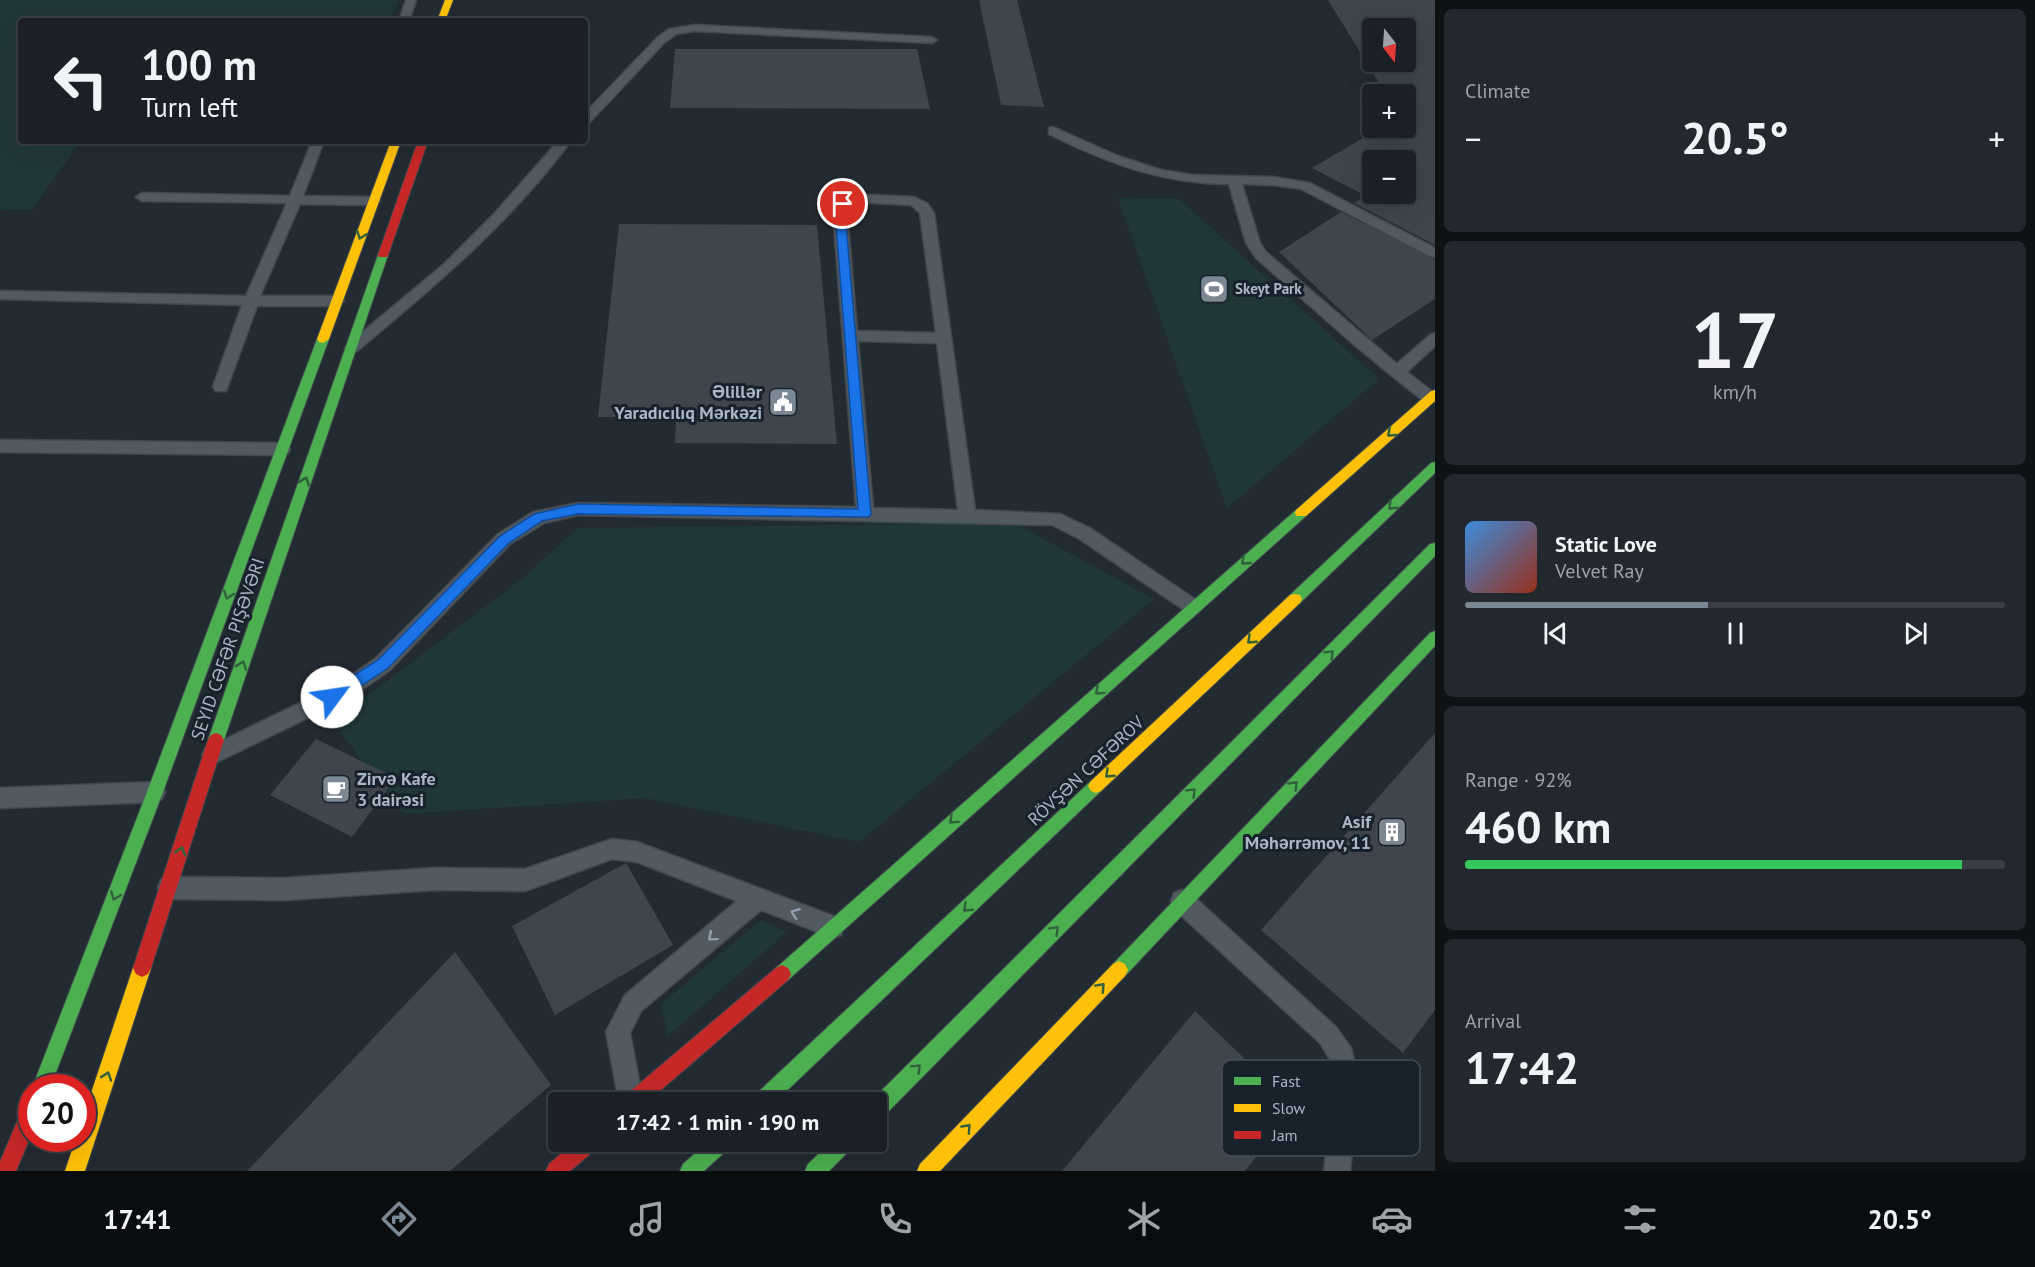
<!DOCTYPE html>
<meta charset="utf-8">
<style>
:root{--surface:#1a2026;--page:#23282e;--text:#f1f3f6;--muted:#9fa3a7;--line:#383e43;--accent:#7b8792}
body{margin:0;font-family:"PT Sans",sans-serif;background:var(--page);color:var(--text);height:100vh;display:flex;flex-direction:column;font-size:22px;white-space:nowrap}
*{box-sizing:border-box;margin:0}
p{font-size:20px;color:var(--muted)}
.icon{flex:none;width:33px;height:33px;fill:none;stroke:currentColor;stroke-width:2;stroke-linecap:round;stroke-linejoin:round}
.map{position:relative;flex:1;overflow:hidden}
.sheet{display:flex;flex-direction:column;gap:9px;padding:9px;background:#0e1215;width:600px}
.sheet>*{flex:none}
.top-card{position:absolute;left:18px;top:18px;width:570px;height:126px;border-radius:6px;box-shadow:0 6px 24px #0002,0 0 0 2px var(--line);background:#1a2026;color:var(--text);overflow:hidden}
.needle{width:39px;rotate:163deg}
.buttons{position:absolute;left:1362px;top:18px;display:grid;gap:12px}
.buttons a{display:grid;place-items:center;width:54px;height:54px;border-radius:6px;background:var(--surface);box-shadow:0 6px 24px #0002,0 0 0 2px var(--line);font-size:30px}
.speed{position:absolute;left:18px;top:1074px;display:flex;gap:12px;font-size:30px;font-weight:700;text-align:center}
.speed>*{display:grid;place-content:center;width:78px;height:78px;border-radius:50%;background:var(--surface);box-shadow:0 6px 24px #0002,0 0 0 2px var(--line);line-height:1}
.speed .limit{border:9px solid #d22;background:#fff;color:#111}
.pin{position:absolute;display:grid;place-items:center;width:51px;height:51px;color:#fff;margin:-26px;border:3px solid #fff;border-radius:50%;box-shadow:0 2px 6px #0007}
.me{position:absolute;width:66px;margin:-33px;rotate:59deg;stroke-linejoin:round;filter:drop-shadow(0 0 4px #0008)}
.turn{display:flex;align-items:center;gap:21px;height:126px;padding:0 24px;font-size:27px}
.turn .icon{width:78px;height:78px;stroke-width:2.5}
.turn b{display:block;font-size:42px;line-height:51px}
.big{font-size:45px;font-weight:700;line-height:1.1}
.sheet .card{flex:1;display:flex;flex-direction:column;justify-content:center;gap:9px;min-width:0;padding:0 21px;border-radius:9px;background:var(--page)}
.sheet .dial{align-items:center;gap:0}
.dial b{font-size:78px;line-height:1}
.song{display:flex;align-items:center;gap:18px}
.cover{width:72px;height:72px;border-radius:9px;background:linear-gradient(135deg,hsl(210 70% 55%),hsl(10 70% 35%))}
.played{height:6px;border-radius:3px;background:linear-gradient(90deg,var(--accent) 45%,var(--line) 45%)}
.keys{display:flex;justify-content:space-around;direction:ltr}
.heat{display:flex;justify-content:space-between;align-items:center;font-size:33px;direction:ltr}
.charge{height:9px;border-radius:4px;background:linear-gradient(90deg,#34c759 92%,var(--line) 0)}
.trip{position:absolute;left:548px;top:1092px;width:339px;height:60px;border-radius:6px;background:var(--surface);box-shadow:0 6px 24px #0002,0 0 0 2px var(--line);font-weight:700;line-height:60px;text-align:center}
.menu{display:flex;height:96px;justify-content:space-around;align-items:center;background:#0a0d0f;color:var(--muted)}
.menu .icon{width:42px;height:42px}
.menu .current{color:var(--accent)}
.menu b{font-size:27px;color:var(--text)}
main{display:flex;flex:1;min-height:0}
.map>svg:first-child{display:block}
.green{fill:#203738}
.building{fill:#3e454c;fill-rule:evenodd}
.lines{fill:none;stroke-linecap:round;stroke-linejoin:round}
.lane-casing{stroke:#41474d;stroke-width:3}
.fast-casing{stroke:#41474d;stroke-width:2}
.slow-casing{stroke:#41474d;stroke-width:2}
.jam-casing{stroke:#41474d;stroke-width:2}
.lane{fill:#525a61;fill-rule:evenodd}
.fast{fill:#4caf50;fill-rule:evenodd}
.slow{fill:#ffc107;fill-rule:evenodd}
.jam{fill:#c62828;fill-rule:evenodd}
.oneway{stroke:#2f613c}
.oneway2{stroke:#94a0ad}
.route{fill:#1a73e8;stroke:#114b97;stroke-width:1.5}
.labels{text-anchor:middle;stroke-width:6;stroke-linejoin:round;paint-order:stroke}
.far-poi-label{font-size:15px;font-weight:bold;fill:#aab8c6;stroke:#17222c;text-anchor:start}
.poi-label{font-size:18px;font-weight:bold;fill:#aab8c6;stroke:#17222c;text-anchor:end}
.street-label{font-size:18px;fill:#aab8c6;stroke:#17222c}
.key{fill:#17222c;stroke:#434f5a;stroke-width:1.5}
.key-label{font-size:16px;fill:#aab8c6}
</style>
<main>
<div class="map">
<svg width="1435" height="1171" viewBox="0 0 1435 1171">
<rect width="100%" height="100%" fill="#232b32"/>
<g class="green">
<path d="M0 0H399L389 21H21V141H81L32 209 0 210Z"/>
<path d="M1118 198 1179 199 1379 379 1227 508Z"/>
<path d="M1014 523 1154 599 859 842 645 798 403 814 333 722 524 577 578 528Z"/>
<path d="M761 920 787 932 668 1036 661 1004Z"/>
</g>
<g class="building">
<path d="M979 0H1017L1044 107 1001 105Z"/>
<path d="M1328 0H1435V245L1354 203 1366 196 1312 168 1380 128H1406V94H1381V86ZM1372 28H1406V62H1372ZM1372 160H1406V194H1372Z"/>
<path d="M675 49H917L930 109 670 108Z"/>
<path d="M1341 212 1435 259V299L1372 340 1279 252Z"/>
<path d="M619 224 817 225 837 444 675 443 676 417H598Z"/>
<path d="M1435 733V1010L1403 1053 1261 930Z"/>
<path d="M316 739 396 778 352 837 270 795Z"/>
<path d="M626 863 673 945 555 1015 512 926Z"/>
<path d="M455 952 551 1085 450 1171H247Z"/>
<path d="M1195 1011 1295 1107 1245 1171H1062Z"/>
</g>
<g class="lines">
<g class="lane-casing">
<g id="lane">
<path d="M406 0H416L409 21H399Z"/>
<path d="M695 25 932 37 937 40 932 43 695 31 676 34 665 42 589 123 585 124V113L657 38 669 29Z"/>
<path d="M1053 127 1118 156 1161 170 1193 175 1273 177 1310 183 1435 248V257L1430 256 1301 189 1273 185 1242 184 1260 243 1266 252 1397 364 1430 335 1435 333V346L1407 372 1435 394V402H1425L1392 376 1352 343 1256 258 1246 243 1229 184C1163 184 1107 163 1049 134V128Z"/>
<path d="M312 141H324L303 196 374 197 380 201 374 205 300 204 260 296H337L344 301 337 306H257L226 391H216L213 387 242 305 0 299V291L246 296 287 203 142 201 136 197 142 193 290 196Z"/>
<path d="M558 141H571C511 222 434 287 357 351H347L345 348 347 345 443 265 495 213Z"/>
<path d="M852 194 914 197 927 203 934 213 975 510 1060 514 1090 528 1199 602 1202 607 1199 612 1193 614 1187 612 1078 538 1052 525 578 515 544 523 510 544 390 670 353 696 219 761 212 764 205 761 202 755 205 749 339 684 376 658 498 534 533 512 578 503 856 507 833 212 838 201ZM855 202 911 205 920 213 936 333 857 331 847 212 849 206ZM858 341 937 343 958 510 873 508Z"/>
<path d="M0 440 282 443 288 445 290 449 288 453 282 455 0 452Z"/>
<path d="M155 782 162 785 165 792 162 799 155 802 0 808V788Z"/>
<path d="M612 839 637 842 833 916 841 919 844 927 841 935 833 938 761 910 641 1011 630 1033 643 1102H619L606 1032 625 995 737 901 637 862 612 859 525 891 434 890 285 900 169 899 161 896 158 888 161 880 169 877 285 878 434 868 525 869Z"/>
<path d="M1182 890 1190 893 1336 1027 1351 1048 1359 1080 1350 1171H1324L1335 1080 1331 1061 1320 1043 1174 909 1171 901 1174 893Z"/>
</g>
</g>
<g class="fast-casing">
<g id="fast">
<path d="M383 252 388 255 224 740 221 745 216 747 211 745 208 740 378 255Z"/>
<path d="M323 335 329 339 163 792 50 1088H32L147 792 317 339Z"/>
<path d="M1435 462V473L1300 603H1290L1288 599 1290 595 1431 463Z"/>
<path d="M1301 508 1307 513 1306 516 788 980 782 983 776 980 773 974 776 968 1296 510Z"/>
<path d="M1435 543V556L883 1117 876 1119V1102H870L1430 544Z"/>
<path d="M1435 631V646L1125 976 1119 979 1113 976 1110 970 1113 964 1430 633Z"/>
<path d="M1096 779 1101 781 1104 786 1101 791 775 1102H753L755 1095 1091 781Z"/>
<path d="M708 1142H730L728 1149 704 1171H680L683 1164Z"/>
<path d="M831 1142H853L851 1149 829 1171H805L808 1164Z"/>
</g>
</g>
<g class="slow-casing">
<g id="slow">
<path d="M445 0H453L445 21H437Z"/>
<path d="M391 141H401L329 339 323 343 319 342 317 339Z"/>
<path d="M1435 390V401L1306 516H1296L1295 513 1296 510 1431 391Z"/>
<path d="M1295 594 1300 595 1302 599 1300 603 1101 791 1096 793 1091 791 1088 786 1091 781 1290 595Z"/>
<path d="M142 959 148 962 151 968 85 1171H65L76 1138H82V1120L133 968 136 962Z"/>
<path d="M1119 961 1125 964 1128 970 1125 976 940 1171H917L920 1164 1113 964Z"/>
</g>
</g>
<g class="jam-casing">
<g id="jam">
<path d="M418 141H428L388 255 387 257H379L378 255Z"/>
<path d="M216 733 221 735 224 740 151 968 148 974 142 977 136 974 133 968 208 740 211 735Z"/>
<path d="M782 965 788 968 791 974 788 980 647 1102H624L626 1095 776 968Z"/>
<path d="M32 1101V1133L16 1171H0V1162L25 1103Z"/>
<path d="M575 1142H598L596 1149 570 1171H546L549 1164Z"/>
</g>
</g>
<use href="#lane" class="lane"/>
<use href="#fast" class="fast"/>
<use href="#slow" class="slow"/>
<use href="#jam" class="jam"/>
</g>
<defs><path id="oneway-chevron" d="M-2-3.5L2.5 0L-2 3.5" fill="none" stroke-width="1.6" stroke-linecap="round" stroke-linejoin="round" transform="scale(1.5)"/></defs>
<g class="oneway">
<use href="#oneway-chevron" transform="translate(361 235) rotate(110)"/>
<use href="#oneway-chevron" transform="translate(1391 433) rotate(139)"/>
<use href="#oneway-chevron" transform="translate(305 481) rotate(-71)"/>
<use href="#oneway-chevron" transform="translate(1392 506) rotate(137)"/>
<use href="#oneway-chevron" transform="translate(1245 561) rotate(139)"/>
<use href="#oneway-chevron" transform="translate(228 595) rotate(110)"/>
<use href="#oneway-chevron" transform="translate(1251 640) rotate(137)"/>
<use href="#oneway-chevron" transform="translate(1330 654) rotate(-45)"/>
<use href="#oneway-chevron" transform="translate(242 665) rotate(-71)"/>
<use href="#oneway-chevron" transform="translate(1099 691) rotate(138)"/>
<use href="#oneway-chevron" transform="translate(1109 774) rotate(137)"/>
<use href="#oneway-chevron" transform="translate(1294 785) rotate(-46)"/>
<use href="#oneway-chevron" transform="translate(1192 792) rotate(-45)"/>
<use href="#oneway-chevron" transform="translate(953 820) rotate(138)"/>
<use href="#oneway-chevron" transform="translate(181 851) rotate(-73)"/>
<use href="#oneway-chevron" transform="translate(115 896) rotate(111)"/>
<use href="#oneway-chevron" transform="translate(967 908) rotate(137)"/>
<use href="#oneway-chevron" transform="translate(1055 930) rotate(-45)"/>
<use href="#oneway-chevron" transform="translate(1101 987) rotate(-47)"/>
<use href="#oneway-chevron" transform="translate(917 1068) rotate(-45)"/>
<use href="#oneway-chevron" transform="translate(107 1076) rotate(-71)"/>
<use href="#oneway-chevron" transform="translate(967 1128) rotate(-47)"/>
</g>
<g class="oneway2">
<use href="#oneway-chevron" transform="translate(795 913) rotate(-160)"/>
<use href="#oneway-chevron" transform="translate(712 937) rotate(140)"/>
</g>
<path class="route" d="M843 201 848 204 845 212 871 514 869 517 578 514 542 521 509 543 388 668 337 702 332 704 326 702 324 697 326 693 378 660 500 536 534 514 578 504 858 509 835 212 840 202Z"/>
<defs>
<g id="stadium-square" transform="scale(1.5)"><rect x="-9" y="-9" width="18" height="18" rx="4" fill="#7b8792" stroke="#17222c"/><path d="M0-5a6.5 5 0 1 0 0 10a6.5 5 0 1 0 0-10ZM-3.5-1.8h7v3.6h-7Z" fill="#fff"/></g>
<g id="civic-square" transform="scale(1.5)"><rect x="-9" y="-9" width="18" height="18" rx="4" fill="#7b8792" stroke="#17222c"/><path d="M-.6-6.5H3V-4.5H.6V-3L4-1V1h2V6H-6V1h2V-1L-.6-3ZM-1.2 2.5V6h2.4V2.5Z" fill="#fff"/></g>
<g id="cafe-square" transform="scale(1.5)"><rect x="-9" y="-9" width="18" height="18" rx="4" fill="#7b8792" stroke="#17222c"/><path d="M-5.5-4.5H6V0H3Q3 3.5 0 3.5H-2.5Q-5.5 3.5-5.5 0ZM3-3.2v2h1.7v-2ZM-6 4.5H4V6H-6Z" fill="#fff"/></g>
<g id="building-square" transform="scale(1.5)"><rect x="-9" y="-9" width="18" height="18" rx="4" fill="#7b8792" stroke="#17222c"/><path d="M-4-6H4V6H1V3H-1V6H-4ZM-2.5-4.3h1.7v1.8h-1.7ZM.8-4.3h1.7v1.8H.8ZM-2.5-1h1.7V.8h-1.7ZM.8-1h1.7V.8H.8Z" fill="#fff"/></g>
</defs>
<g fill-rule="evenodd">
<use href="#stadium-square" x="1214" y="289"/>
<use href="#civic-square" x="783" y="402"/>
<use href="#cafe-square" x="336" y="789"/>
<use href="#building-square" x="1392" y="832"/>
</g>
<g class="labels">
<g class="far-poi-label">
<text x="1235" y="294">Skeyt Park</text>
</g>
<g class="poi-label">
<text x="762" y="398">Əlillər<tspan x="762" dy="21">Yaradıcılıq Mərkəzi</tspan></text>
<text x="357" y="785" text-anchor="start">Zirvə Kafe<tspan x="357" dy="21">3 dairəsi</tspan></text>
<text x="1371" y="828">Asif<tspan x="1371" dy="21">Məhərrəmov, 11</tspan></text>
</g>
<g class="street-label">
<text transform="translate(228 649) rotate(-71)" y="6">SEYID CƏFƏR PIŞƏVƏRI</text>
<text transform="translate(1086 771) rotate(-43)" y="6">RÖVŞƏN CƏFƏROV</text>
</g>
</g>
<rect x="1222" y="1060" width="198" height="96" rx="9" class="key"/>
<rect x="1234" y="1077" width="27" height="8" fill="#4caf50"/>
<rect x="1234" y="1104" width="27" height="8" fill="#ffc107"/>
<rect x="1234" y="1131" width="27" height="8" fill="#c62828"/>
<g class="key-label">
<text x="1272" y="1087">Fast</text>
<text x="1272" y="1114">Slow</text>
<text x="1272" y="1141">Jam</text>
</g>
</svg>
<div class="buttons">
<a><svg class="needle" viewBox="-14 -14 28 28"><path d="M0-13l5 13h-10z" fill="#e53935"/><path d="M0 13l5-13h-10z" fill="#9fa3a7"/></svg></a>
<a>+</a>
<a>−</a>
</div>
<div class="speed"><div class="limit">20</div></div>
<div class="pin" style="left:843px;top:204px;background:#d93025"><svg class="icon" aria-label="arrive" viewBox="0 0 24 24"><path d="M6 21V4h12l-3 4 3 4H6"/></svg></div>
<svg class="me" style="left:332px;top:697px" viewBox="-20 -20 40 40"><circle r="19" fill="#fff"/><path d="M0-13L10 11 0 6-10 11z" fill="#1a73e8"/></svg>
<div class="trip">17:42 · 1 min · 190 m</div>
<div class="top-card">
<div class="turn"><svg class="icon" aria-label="left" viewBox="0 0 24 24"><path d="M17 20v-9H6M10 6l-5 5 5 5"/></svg><div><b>100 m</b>Turn left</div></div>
</div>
</div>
<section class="sheet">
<div class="card"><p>Climate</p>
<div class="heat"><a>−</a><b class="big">20.5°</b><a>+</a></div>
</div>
<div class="card dial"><b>17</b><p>km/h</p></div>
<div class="card">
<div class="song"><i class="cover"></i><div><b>Static Love</b><p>Velvet Ray</p></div></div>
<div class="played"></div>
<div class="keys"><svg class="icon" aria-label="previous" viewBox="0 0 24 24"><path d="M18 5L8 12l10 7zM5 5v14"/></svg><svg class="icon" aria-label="pause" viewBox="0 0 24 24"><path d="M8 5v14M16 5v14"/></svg><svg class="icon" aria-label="next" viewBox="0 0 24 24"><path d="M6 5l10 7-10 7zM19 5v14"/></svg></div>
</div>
<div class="card"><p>Range · 92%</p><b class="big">460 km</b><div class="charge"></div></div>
<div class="card"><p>Arrival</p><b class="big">17:42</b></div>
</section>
</main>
<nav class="menu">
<b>17:41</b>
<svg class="icon current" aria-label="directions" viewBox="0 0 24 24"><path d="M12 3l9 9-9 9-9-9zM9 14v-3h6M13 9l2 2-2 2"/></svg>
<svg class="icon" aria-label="music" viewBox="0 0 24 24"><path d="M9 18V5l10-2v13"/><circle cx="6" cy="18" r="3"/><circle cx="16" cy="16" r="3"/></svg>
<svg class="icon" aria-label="phone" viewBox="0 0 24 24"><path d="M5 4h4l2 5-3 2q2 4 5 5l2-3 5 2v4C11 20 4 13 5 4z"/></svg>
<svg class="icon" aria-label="climate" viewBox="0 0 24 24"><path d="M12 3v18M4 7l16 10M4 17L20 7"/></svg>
<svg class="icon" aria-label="car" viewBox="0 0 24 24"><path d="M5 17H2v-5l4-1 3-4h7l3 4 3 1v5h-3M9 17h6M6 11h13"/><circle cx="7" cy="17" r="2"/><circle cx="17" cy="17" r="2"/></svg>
<svg class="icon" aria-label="filters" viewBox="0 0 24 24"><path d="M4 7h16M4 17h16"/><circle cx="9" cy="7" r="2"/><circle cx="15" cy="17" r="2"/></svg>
<b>20.5°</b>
</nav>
